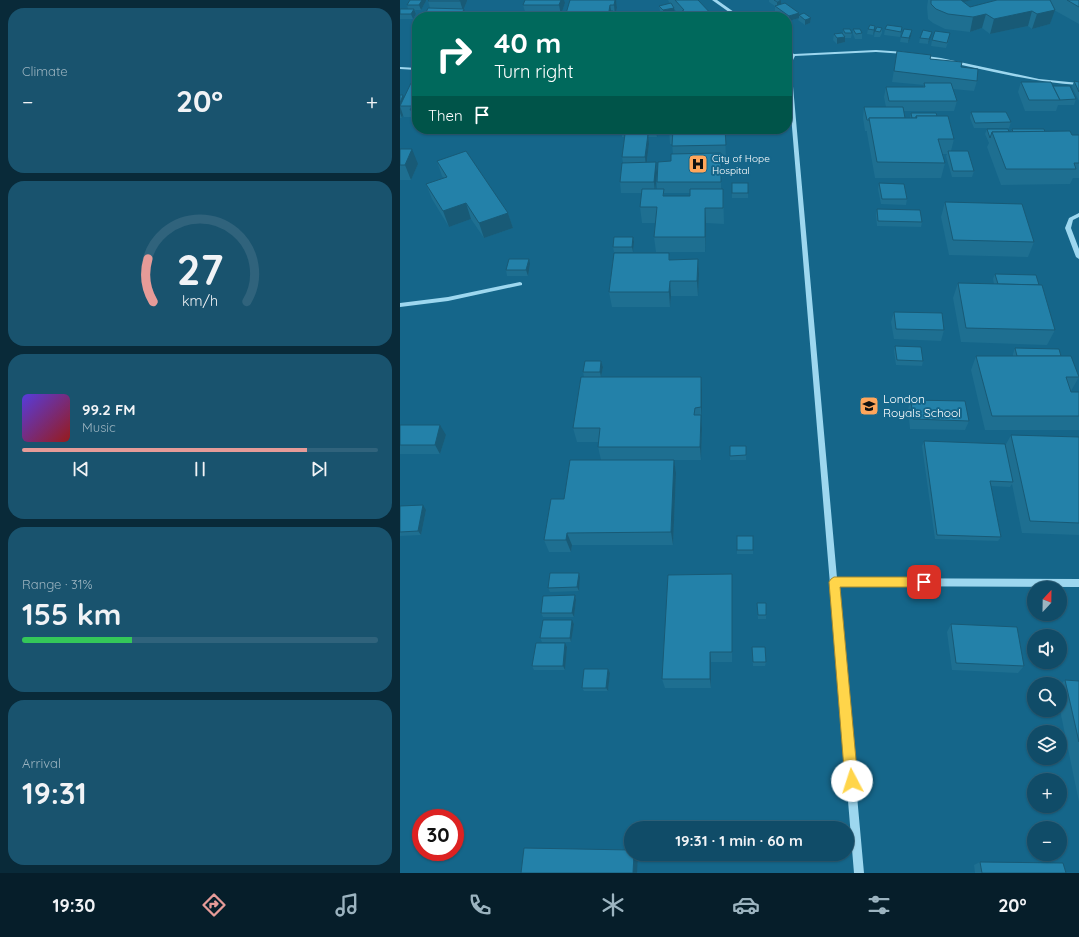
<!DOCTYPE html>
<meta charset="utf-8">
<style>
:root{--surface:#104c68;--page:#19536e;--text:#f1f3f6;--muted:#9cb4c0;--line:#30637c;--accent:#e69b98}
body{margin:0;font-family:Quicksand,sans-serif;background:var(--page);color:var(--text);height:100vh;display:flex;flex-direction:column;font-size:15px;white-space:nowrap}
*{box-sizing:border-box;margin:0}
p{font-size:13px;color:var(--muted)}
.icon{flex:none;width:22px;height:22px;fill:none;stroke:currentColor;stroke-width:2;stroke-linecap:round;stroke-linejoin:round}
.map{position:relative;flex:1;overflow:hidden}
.sheet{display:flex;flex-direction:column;gap:8px;padding:8px;background:#092a39;width:400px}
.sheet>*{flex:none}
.hud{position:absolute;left:12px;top:12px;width:380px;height:122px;border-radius:16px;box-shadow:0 1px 3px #0004,0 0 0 1px var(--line);background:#00695c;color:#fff;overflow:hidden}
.needle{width:26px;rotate:22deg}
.tools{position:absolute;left:627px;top:581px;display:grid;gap:8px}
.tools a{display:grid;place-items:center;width:40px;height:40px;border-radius:50%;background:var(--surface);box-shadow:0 1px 3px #0004,0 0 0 1px var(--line);font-size:20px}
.speed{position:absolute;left:12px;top:809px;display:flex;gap:8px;font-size:20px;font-weight:700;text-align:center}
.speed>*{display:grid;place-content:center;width:52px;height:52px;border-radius:50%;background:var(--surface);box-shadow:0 1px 3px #0004,0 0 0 1px var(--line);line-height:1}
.speed .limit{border:6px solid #d22;background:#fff;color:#111}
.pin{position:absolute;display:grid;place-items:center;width:34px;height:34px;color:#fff;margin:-17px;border-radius:8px;box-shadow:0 2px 6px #0006}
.me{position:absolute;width:44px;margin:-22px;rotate:355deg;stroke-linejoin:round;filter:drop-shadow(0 0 3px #0008)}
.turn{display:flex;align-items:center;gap:14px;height:84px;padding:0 16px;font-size:18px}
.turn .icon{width:52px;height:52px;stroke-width:2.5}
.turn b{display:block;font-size:28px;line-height:34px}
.then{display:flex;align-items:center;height:38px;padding:0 16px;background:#0003;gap:8px;font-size:15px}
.big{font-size:30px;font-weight:800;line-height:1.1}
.sheet .widget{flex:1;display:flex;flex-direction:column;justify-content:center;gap:6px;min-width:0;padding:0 14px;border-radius:16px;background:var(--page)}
.sheet .dial{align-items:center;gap:0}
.dial svg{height:104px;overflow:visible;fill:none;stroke:var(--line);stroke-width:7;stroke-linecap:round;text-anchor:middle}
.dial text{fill:var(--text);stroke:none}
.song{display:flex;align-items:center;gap:12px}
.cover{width:48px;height:48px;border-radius:6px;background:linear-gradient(135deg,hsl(250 70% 55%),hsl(0 70% 35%))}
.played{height:4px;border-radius:2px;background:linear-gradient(90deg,var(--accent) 80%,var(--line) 80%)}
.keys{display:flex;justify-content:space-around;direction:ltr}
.heat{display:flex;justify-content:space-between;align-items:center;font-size:22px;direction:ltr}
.charge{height:6px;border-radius:3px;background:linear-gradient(90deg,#34c759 31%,var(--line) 0)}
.trip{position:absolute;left:224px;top:821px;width:230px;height:40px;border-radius:20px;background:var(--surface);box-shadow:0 1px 3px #0004,0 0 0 1px var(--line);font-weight:800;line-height:40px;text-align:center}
.tabs{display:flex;height:64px;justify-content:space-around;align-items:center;background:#061e2a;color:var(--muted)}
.tabs .icon{width:28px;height:28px}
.tabs .current{color:var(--accent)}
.tabs b{font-size:18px;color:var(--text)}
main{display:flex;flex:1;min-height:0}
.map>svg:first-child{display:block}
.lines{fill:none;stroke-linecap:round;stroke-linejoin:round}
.minor{fill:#9dd7ef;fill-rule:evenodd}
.wall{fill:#1e6f91;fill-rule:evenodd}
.shaded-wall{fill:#185a76}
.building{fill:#2381a9;stroke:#185a76}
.route{fill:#ffd54a;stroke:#a68a30}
.labels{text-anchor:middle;stroke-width:4;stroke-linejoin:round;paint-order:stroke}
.far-poi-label{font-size:10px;fill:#fff;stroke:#15668a;text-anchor:start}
.poi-label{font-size:12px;fill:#fff;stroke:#15668a;text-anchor:start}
</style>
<main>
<section class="sheet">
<div class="widget"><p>Climate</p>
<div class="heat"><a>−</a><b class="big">20°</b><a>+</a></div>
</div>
<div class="widget dial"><svg viewBox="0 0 100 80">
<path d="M14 69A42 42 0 1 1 86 69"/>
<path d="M14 69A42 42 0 0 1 10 36" stroke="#e69b98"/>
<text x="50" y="56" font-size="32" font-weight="700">27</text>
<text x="50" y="72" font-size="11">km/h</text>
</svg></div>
<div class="widget">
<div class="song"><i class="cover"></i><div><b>99.2 FM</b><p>Music</p></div></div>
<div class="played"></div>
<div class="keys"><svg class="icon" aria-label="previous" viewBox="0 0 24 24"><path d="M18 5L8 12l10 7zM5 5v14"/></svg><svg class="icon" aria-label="pause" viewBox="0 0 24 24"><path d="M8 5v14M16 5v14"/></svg><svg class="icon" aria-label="next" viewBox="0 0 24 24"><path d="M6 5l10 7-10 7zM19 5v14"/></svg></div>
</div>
<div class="widget"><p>Range · 31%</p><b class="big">155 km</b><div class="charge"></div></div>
<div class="widget"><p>Arrival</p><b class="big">19:31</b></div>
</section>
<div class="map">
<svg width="679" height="873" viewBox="0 0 679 873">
<rect width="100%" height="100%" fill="#15668a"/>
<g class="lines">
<g class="minor">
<path d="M312 0H317L341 17H336Z"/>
<path d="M387 49 394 54 476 50 505 52 507 53 505 54 476 52 395 56 391 64 437 578 679 579V587L438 586 464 873H454L387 67V63L391 55 387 52Z"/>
<path d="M519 55 541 58 639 79 679 83V85C625 82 574 66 521 57H519Z"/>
<path d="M0 67 17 68V70L0 69Z"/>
<path d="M679 213V217L673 220 671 228 679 249V259L676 257 665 228 669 218Z"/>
<path d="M120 282 122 283V285L48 301 0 307V303L48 297Z"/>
</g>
</g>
<g class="wall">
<path d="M216 0 217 8 215 15H213V17H165Z"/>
<path d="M268 0H298L314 17H282L274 9 275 13 263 16 260 11 259 6 270 4Z"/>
<path d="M369 0H379L381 1V4L399 13V15L411 18 410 23 405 25 398 20 399 18 389 21 387 20V17H383L375 11V6L369 2Z"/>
<path d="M528 0H572L564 2 570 7 597 0H679V24L654 10 650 24 632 29 628 26 590 34 582 28 570 32 545 29 533 23 528 19 527 7Z"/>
<path d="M26 1 21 10H15L16 14 13 19H0V9H8L7 5Z"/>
<path d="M28 1H67L64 9 67 17H24L30 8Z"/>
<path d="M165 3 161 15H126L123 5Z"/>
<path d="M470 25 475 31 473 35 467 34 468 29Z"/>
<path d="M502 27 500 37 484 35 485 29Z"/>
<path d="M482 28V33L480 37H474L475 31Z"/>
<path d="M443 29 452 33 451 38H445V42L437 44 433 40 434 34H443Z"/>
<path d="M453 29 462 33V39H455L453 34Z"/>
<path d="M17 30V54L13 43 15 40 14 36Z"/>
<path d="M512 30 511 36 508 43 500 42 501 37Z"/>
<path d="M532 32 531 37 528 44 519 43 520 38Z"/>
<path d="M549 39 546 48 531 46 532 40Z"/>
<path d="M497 51 561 67 577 81 574 91 553 89 557 101 554 111H504L505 118H510L511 113 537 116 554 139 551 151 574 171 572 177H552L546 156 547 154H543L545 163 541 178H475L467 133V131H465L463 118 464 107H486L484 97 486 87H523L524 85 492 82Z"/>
<path d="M674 81 679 82V101L672 87Z"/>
<path d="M621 82 653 86 676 99 674 105H658L656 111H625L618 92Z"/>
<path d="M17 83V121H14L13 117H4L3 115 2 118H0V95L4 98Z"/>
<path d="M571 112 611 122 609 128H574L570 118Z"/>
<path d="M221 129H258L257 137H248L249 144 247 162H256L257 173 256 189H257V182L271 161 273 154 272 144H270L269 129H325L326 160H321V189H323L324 224 306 223 305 252H256L254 237 255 223H242L240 207 242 193H221L220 182 223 163 222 157 225 137H222ZM264 193H290V196H264Z"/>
<path d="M587 129 609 132H611L612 129 645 132 672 135H679V178H673L670 184 601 185 587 147 589 143 585 134Z"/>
<path d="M0 149 18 164 11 180H0Z"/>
<path d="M37 161 108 213 113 228 84 238 71 219 49 227 32 199 26 184 44 178 42 176Z"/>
<rect x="332" y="183" width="16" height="15"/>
<path d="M479 183 507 199 506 205 481 204 478 189Z"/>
<path d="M545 202 634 242 628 257 549 255 541 217Z"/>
<path d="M477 209 522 222 521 227 477 226 476 215Z"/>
<path d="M233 237 234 242 233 252H214L213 247Z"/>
<path d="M269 253 270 260 298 259 299 274 298 296H271L270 307H212L209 292Z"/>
<path d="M130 264 128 276H107L106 270Z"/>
<path d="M595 274 639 285 655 330 647 345 561 342 553 298 558 283 594 284 593 279Z"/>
<path d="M494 312 544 330 541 341 494 339 491 322Z"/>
<path d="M495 346 523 361 522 366 496 365 494 351Z"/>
<path d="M615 348 661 356 679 377 671 391V392H679V430H585L571 370 576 356H613V354Z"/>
<path d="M201 361 203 367 201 377H184L183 372Z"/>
<path d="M301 377 302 391 301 421 302 429 301 460H274L276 473 273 545H172L171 552H149L144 540 164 499 201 460 198 447V442H177L173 428Z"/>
<path d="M511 400 569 421 565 430 510 429 508 409Z"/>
<path d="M0 425 46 435 40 454H0Z"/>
<path d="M611 435 679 437V535L622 533 612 484 610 487 591 486 601 537 598 541 535 539 522 446 524 441 605 446Z"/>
<rect x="330" y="446" width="16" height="14"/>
<path d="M0 506 26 510 21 535 0 536Z"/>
<rect x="337" y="536" width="16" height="18"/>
<path d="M179 573 180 577 179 591 150 592 148 588Z"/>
<path d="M332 574V662H311V688H265L262 679Z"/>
<path d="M175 595 176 600 174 617H143L141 613Z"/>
<path d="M357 603 366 615V619H358Z"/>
<path d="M172 620 174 624 171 642H142L140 638Z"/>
<path d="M551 624 624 666 618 673 552 670 547 632Z"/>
<path d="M165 643 167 647 165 670H134L132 666Z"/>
<path d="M352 651 366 662 365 666H353Z"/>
<path d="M208 669 210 673 208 691H184L182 688Z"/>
<path d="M665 680 679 681V802L660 710V685Z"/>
<path d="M580 862 666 873H575L574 865Z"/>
</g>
<g class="shaded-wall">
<path d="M22 0H26V1L21 10 19 5Z"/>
<path d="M60 0H67V1L63 11 60 1Z"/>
<path d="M161 0H164L165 3 161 15 159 5Z"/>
<path d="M215 0H216L217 8 215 15 214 5Z"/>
<path d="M549 0H572L547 6Z"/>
<path d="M381 1V6L377 8V2Z"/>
<path d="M210 5 212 15 213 11V17H210L209 11Z"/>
<path d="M274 8 275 13 263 16V10Z"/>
<path d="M14 9 16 14 13 19 11 14Z"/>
<path d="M64 9 67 17H60Z"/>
<path d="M655 10 650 24 632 29 637 14Z"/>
<path d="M632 11 628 26 590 34 594 19Z"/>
<path d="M399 13V18L389 21V16Z"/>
<path d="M586 14 582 28 570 32 573 17Z"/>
<path d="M411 18 410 23 405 25V20Z"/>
<path d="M475 26V31L473 35 474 30Z"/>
<path d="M512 30 511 36 508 43 509 38Z"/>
<path d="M532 32 531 37 528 44 529 39Z"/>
<path d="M445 37V42L437 44V38Z"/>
<path d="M3 95 7 106H0V103Z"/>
<path d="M0 106 3 115 2 118 0 113Z"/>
<path d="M256 129H258L257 137Z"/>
<path d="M248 134 249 144 246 168 245 157Z"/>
<path d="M12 149 18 164 11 180 5 165Z"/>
<path d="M256 162 257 173 255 193 254 182Z"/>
<path d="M66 203 71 219 49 227 43 211Z"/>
<path d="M305 208 306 223 305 252Z"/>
<path d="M108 213 113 228 84 238 79 223Z"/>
<path d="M233 237 234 242 233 252 232 247Z"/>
<path d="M129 259 130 264 128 276 126 270Z"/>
<path d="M298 259 299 274 298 296 297 281Z"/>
<path d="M270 281 271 296 270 307 269 292Z"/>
<path d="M201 361 203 367 201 377 200 372Z"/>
<path d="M301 377 302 391V421L301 407Z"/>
<path d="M301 415 302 429 301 460 300 447Z"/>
<path d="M40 425 46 435 40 454 35 445Z"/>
<path d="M274 460 276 473 273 545 271 532Z"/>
<path d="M23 505 26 510 21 535 18 531Z"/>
<path d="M167 533 172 545 171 552 166 540Z"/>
<path d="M179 573 180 577 179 591 177 587Z"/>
<path d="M175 595 176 600 174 617 172 613Z"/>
<path d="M172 620 174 624 171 642 170 638Z"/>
<path d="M165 643 167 647 165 670 163 666Z"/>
<path d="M310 652 311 662V688L310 679Z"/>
<path d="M208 669 210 673 208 691 206 688Z"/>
<path d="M234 854H238L237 873H233Z"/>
</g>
<g class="building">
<path d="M10 0H22L19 5H7Z"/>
<path d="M29 0H60V1H28Z"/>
<path d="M125 0H161L159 5H123Z"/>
<path d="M170 0H215L214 5H210L209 11H213L211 17H165Z"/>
<path d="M275 0H298L314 17H288L282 11 284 10Z"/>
<path d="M374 0H379L381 1 377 2Z"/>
<path d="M531 0H561L570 7 597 0H650L655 10 637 14 632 11 594 19 586 14 573 17 548 14 536 9 531 4Z"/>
<path d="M667 0H679V7Z"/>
<path d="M271 3 274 8 263 10 259 6Z"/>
<path d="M385 3 399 13 389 16 375 6Z"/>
<path d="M28 8 64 9 60 17H24Z"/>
<path d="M0 9H14L11 14H0Z"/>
<path d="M404 13 411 18 405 20 399 15Z"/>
<path d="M126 14H158L157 17H125Z"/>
<path d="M470 25 475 26 474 30 468 29Z"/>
<path d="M487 25 502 27 501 32 485 29Z"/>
<path d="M477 27 482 28 480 32 475 31Z"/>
<path d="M443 29H450L452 33H445Z"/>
<path d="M453 29H460L462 33 456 34Z"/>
<path d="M504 29 512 30 509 38 501 37Z"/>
<path d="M17 30V36H14Z"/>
<path d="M523 30 532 32 529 39 520 38Z"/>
<path d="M535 31 550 33 547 43 532 40Z"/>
<path d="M442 33 445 37 437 38 434 34Z"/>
<path d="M17 36V43H13Z"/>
<path d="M497 51 531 55 530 59 562 62 561 67 578 69 577 81 494 71Z"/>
<path d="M674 81 679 82V92Z"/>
<path d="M621 82H651L660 100H629Z"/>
<path d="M11 83H17V110H10L12 106H0Z"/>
<path d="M524 83H551L557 101H489L486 87H525Z"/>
<path d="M653 86H670L676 99 660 100Z"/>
<path d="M0 95H3L0 103Z"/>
<path d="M464 107H503L505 118H469V120H467Z"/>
<path d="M571 112H606L611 122 575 123Z"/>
<path d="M511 113H536L537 116H516V118H512Z"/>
<path d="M516 116H548L554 139H538L545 163 477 162 469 118H517Z"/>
<path d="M273 129H325L326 145 272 146Z"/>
<path d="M587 129H608L609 132H592L590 138Z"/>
<path d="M612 129H644L645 132H613Z"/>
<path d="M670 131 672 135H679V163H674L676 169H606L592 132Z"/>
<path d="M225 134H248L245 157H222Z"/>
<path d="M0 149H12L5 165H0Z"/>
<path d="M66 151 108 213 79 223 66 203 43 211 26 184 47 177 37 161Z"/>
<path d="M548 151H568L574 171H553Z"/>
<path d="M321 153V182H257L258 162 271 161V154Z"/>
<path d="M256 162 254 182H220L222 163Z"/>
<rect x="332" y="183" width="16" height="10"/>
<path d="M479 183 504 184 507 199H482Z"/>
<path d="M242 189H264L263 196H290V189H323V208H305V237H254L257 207H240Z"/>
<path d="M545 202 622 204 634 242 553 240Z"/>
<path d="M477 209 520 210 522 222 478 221Z"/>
<path d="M214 237H233L232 247H213Z"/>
<path d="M214 253H269V260L298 259 297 281H270L269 292H209Z"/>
<path d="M109 259H129L126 270H106Z"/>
<path d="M595 274 636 275 639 285 598 284Z"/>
<path d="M558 283 642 285 655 330 566 328Z"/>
<path d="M494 312 542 313 544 330 496 329Z"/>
<path d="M495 346 521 347 523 361 497 360Z"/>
<path d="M615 348 659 349 661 356H617Z"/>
<path d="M576 356H671L679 377H666L671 392H679V416H592Z"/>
<path d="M185 361H201L200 372H183Z"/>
<path d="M181 377H301V407L295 408 294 415H301L300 447H198L200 428H173Z"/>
<path d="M511 400 565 401 569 421 513 419Z"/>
<path d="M0 425H40L35 445H0Z"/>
<path d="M611 435 679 437V523L630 521Z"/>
<path d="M524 441 605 444 613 482 590 481 601 537 537 535Z"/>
<path d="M330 446H346V455L330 456Z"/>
<path d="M170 460H274L271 532 167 533 166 540H144L151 499H164Z"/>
<path d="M23 505 18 531 0 532V506Z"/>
<rect x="337" y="536" width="16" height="14"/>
<path d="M150 573H179L177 587 148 588Z"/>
<path d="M332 574V652H310V679H262L268 575Z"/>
<path d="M175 595 172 613H141L143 596Z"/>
<path d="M357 603H366V615H358Z"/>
<path d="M143 620H172L170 638H140Z"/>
<path d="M551 624 617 627 624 666 556 663Z"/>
<path d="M136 643H165L163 666H132Z"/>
<path d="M352 647H365L366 662H353Z"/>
<path d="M184 669H208L206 688H182Z"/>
<path d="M665 680 679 681V742Z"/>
<path d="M124 848 231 850V854H234L233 873H121Z"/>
<path d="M580 862 663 863 666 873H582Z"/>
</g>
<path class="route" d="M434 577H524L528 579 529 582 528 585 524 587H440L458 781 456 785 452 787 447 785 445 781 429 582 431 579Z"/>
<defs>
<g id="hospital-square" transform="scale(1)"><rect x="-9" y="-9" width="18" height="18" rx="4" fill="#ffa65b" stroke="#15668a"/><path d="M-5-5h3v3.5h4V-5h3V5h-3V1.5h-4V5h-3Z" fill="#111"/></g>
<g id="school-square" transform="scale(1)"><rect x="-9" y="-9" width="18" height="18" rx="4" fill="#ffa65b" stroke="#15668a"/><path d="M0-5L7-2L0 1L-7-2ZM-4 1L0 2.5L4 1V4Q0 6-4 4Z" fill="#111"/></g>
</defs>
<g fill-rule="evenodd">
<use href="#hospital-square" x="298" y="164"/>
<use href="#school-square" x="469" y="406"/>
</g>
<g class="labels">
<g class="far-poi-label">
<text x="312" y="162">City of Hope<tspan x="312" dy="12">Hospital</tspan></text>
</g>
<g class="poi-label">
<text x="483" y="403">London<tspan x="483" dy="14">Royals School</tspan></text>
</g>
</g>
</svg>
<div class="tools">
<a><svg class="needle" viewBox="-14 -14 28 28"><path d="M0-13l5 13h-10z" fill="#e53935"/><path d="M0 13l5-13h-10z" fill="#9cb4c0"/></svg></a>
<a><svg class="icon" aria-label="sound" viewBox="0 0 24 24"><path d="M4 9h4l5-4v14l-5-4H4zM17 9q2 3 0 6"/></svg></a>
<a><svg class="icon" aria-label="search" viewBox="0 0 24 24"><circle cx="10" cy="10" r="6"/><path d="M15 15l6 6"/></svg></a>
<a><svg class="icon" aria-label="layers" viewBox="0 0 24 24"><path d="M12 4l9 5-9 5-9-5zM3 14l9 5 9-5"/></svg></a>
<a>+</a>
<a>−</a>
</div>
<div class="speed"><div class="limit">30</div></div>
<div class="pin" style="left:524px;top:582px;background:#d93025"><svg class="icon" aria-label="arrive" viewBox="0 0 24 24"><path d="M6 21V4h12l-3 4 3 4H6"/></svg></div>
<svg class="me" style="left:452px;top:781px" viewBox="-20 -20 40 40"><circle r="19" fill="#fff"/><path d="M0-13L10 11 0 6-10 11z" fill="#ffd54a"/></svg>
<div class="trip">19:31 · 1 min · 60 m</div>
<div class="hud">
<div class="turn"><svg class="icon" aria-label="right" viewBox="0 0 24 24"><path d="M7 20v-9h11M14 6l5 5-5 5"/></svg><div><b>40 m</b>Turn right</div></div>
<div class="then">Then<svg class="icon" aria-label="arrive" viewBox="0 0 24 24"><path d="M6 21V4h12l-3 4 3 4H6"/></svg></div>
</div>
</div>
</main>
<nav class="tabs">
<b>19:30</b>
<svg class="icon current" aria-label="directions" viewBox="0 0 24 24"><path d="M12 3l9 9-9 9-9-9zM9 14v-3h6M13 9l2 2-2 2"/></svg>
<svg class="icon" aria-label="music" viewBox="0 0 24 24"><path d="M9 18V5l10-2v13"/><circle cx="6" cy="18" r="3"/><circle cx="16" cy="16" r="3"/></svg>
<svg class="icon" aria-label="phone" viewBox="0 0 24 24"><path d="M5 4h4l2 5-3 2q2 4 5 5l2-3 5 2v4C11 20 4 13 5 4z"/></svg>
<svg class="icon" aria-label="climate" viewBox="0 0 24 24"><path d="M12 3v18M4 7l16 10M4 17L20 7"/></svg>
<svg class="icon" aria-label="car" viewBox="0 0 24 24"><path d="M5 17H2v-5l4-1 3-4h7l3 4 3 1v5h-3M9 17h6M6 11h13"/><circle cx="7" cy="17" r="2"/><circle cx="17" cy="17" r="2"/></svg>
<svg class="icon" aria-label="filters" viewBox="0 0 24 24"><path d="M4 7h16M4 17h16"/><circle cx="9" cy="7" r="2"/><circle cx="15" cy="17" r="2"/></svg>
<b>20°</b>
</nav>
